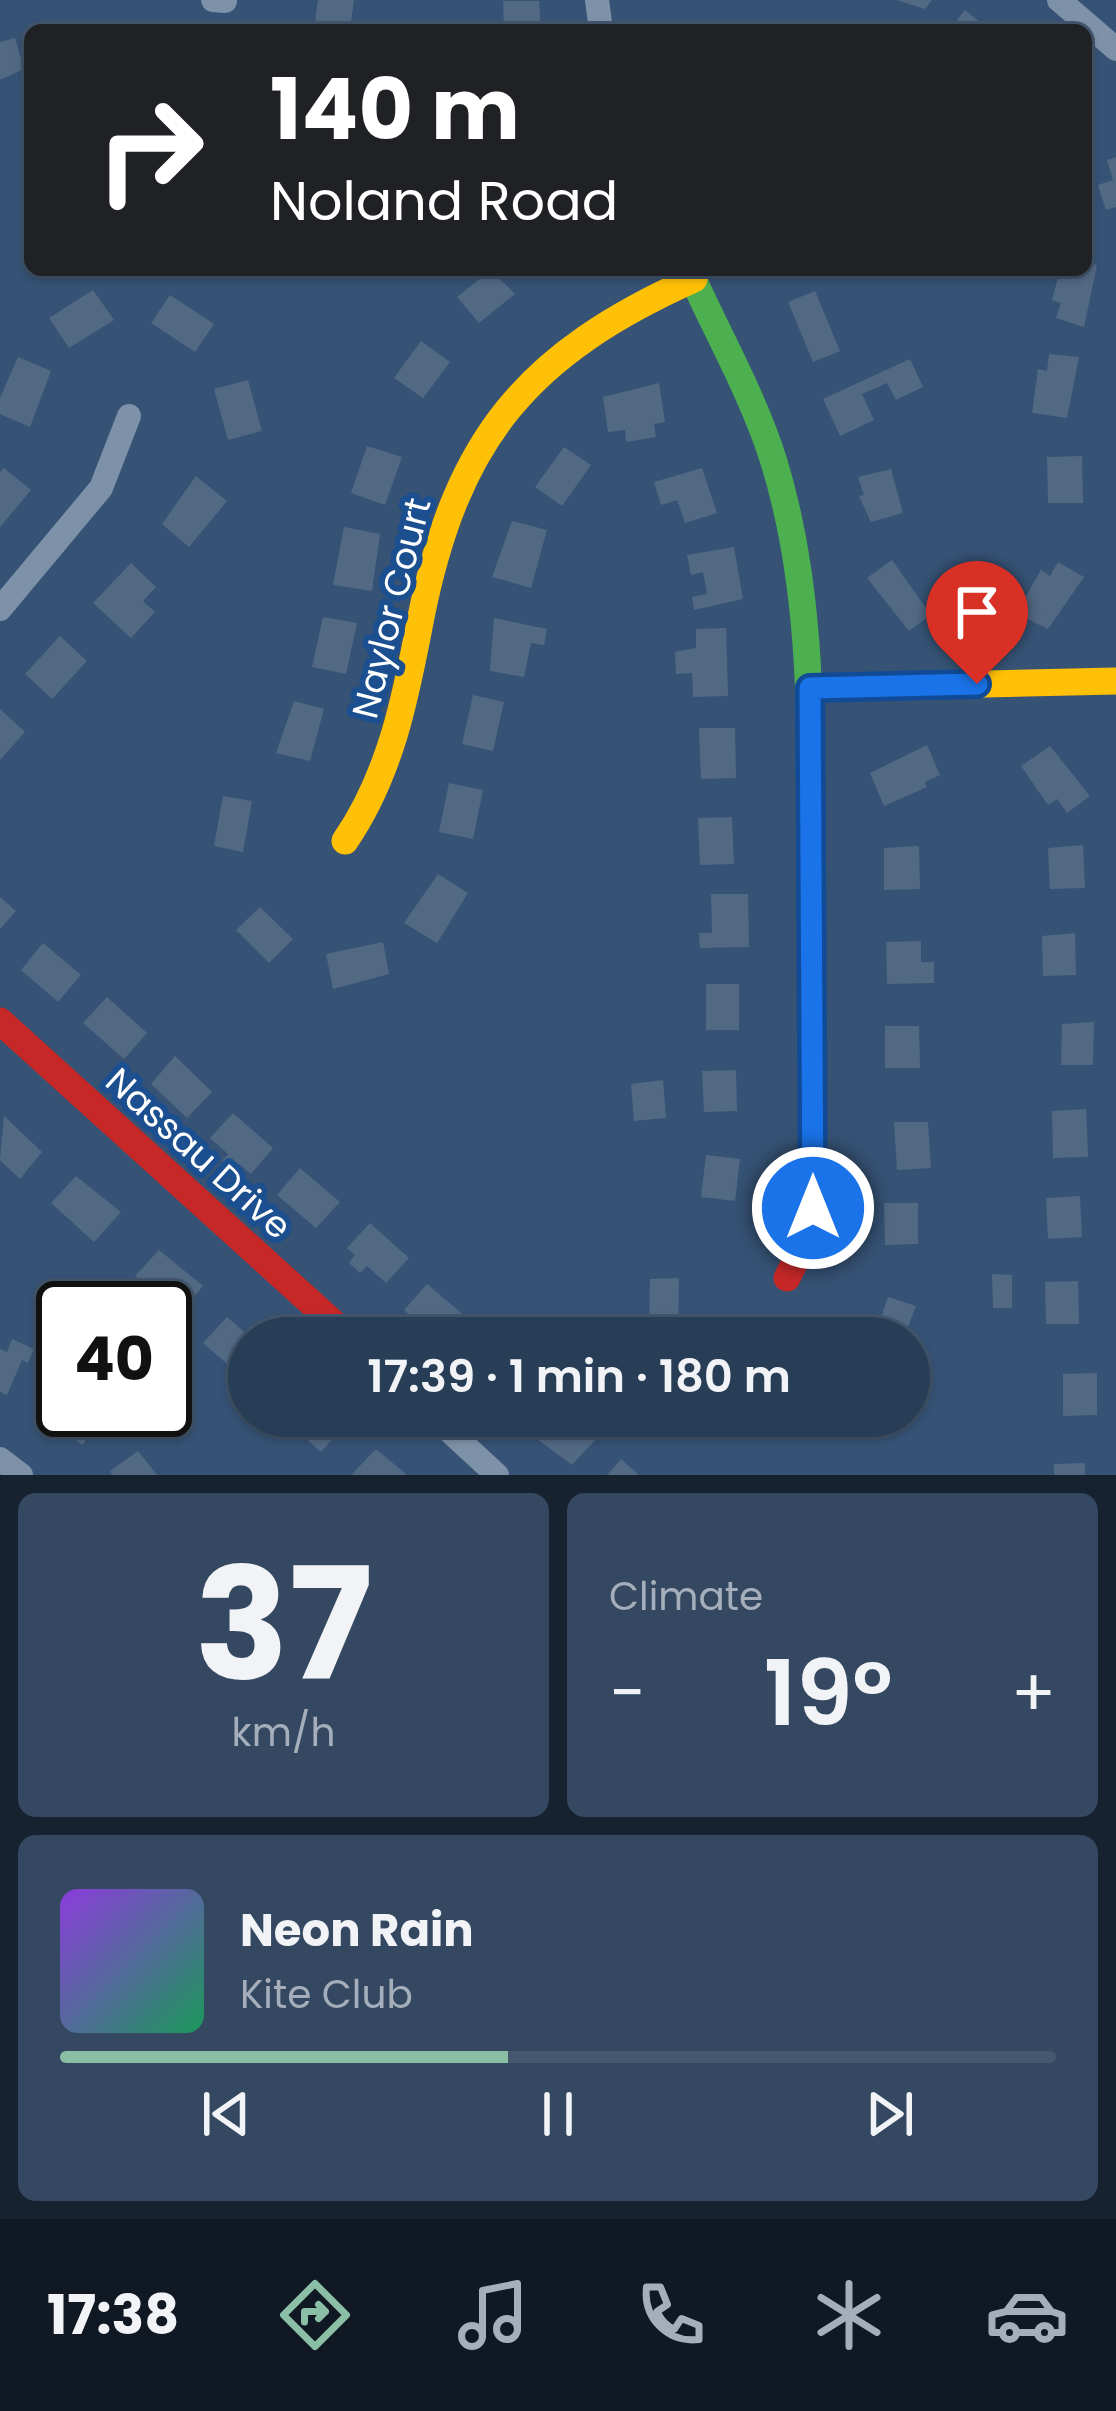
<!DOCTYPE html>
<meta charset="utf-8">
<style>
:root{--surface:#283e57;--page:#344961;--text:#f1f3f6;--muted:#a5aeba;--line:#44576d;--accent:#8abfa5}
body{margin:0;font-family:Poppins,sans-serif;background:var(--page);color:var(--text);height:100vh;display:flex;flex-direction:column;font-size:45px;white-space:nowrap}
*{box-sizing:border-box;margin:0}
p{font-size:39px;color:var(--muted)}
.icon{flex:none;width:66px;height:66px;fill:none;stroke:currentColor;stroke-width:2;stroke-linecap:round;stroke-linejoin:round}
.map{position:relative;height:1475px;overflow:hidden}
.drawer{display:flex;flex-direction:column;gap:18px;padding:18px;background:#162230;flex:1}
.drawer>*{flex:none}
.top-card{position:absolute;left:24px;top:24px;width:1068px;height:252px;border-radius:18px;box-shadow:0 3px 9px #0004,0 0 0 3px var(--line);background:#202124;color:#fff;overflow:hidden}
.speed{position:absolute;left:36px;top:1281px;display:flex;gap:24px;font-size:60px;font-weight:700;text-align:center}
.speed>*{display:grid;place-content:center;width:156px;height:156px;border-radius:50%;background:var(--surface);box-shadow:0 3px 9px #0004,0 0 0 3px var(--line);line-height:1}
.speed .limit{border:6px solid #111;border-radius:18px;background:#fff;color:#111}
.pin{position:absolute;display:grid;place-items:center;width:102px;height:102px;color:#fff;margin:-123px -51px;border-radius:50% 50% 50% 0;rotate:-45deg;box-shadow:0 0 12px #0007}
.pin .icon{rotate:45deg}
.me{position:absolute;width:132px;margin:-66px;rotate:0deg;stroke-linejoin:round;filter:drop-shadow(0 0 9px #0008)}
.turn{display:flex;align-items:center;gap:42px;height:252px;padding:0 48px;font-size:54px}
.turn .icon{width:156px;height:156px;stroke-width:2.5}
.turn b{display:block;font-size:84px;line-height:102px}
.big{font-size:90px;font-weight:600;line-height:1.1}
.drawer .widget{flex:1;display:flex;flex-direction:column;justify-content:center;gap:18px;min-width:0;padding:0 42px;border-radius:18px;background:var(--page)}
.drawer .dial{align-items:center;gap:0}
.dial b{font-size:156px;line-height:1}
.song{display:flex;align-items:center;gap:36px}
.cover{width:144px;height:144px;border-radius:18px;background:linear-gradient(135deg,hsl(270 70% 55%),hsl(150 70% 35%))}
.played{height:12px;border-radius:6px;background:linear-gradient(90deg,var(--accent) 45%,var(--line) 45%)}
.keys{display:flex;justify-content:space-around;direction:ltr}
.heat{display:flex;justify-content:space-between;align-items:center;font-size:66px;direction:ltr}
.drawer .tiles{flex:1;display:grid;gap:18px;grid-template-columns:1fr 1fr}
.widget:last-child{grid-column:span 2}
.trip{position:absolute;left:228px;top:1317px;width:702px;height:120px;border-radius:60px;background:var(--surface);box-shadow:0 3px 9px #0004,0 0 0 3px var(--line);font-weight:600;line-height:120px;text-align:center}
.tab-bar{display:flex;height:192px;justify-content:space-around;align-items:center;background:#101923;color:var(--muted)}
.tab-bar .icon{width:84px;height:84px}
.tab-bar .active{color:var(--accent)}
.tab-bar b{font-size:54px;color:var(--text)}
.map>svg:first-child{display:block}
.building{fill:#526984}
.lines{fill:none;stroke-linecap:round;stroke-linejoin:round}
.street{stroke:#7d92a8;stroke-width:24}
.fast{stroke:#4caf50;stroke-width:27}
.slow{stroke:#ffc107;stroke-width:27}
.jam{stroke:#c62828;stroke-width:27}
.route-casing{stroke:#114b97;stroke-width:30}
.route{stroke:#1a73e8;stroke-width:21}
.labels{text-anchor:middle;stroke-width:12;stroke-linejoin:round;paint-order:stroke}
.street-label{font-size:36px;fill:#fff;stroke:#1b4f8f}
</style>
<div class="map">
<svg width="1116" height="1475" viewBox="0 0 1116 1475">
<rect width="100%" height="100%" fill="#365274"/>
<g class="building">
<path d="M318 0H354L350 30H314Z"/>
<path d="M896 0H932L925 9Z"/>
<path d="M503 1H539L541 30H504Z"/>
<path d="M965 10 990 30H949Z"/>
<path d="M15 38 24 69 0 80V42Z"/>
<path d="M1116 157V207L1106 210 1098 185 1113 180 1107 160Z"/>
<path d="M1086 262 1097 265 1084 327 1056 318 1061 303 1052 300 1060 270H1086Z"/>
<path d="M491 270 515 294 479 323 457 297Z"/>
<path d="M93 290 114 320 69 348 49 318Z"/>
<path d="M815 291 840 351 813 362 788 302Z"/>
<path d="M170 295 214 324 195 352 151 323Z"/>
<path d="M421 341 450 362 423 398 394 378Z"/>
<path d="M1049 354 1079 357 1067 418 1032 413 1038 369 1047 371Z"/>
<path d="M18 357 51 371 30 427 0 414V398Z"/>
<path d="M910 359 923 387 896 400 887 383 862 394 874 420 840 436 823 399Z"/>
<path d="M248 380 262 431 228 440 214 389Z"/>
<path d="M659 383 665 422 654 424 656 437 626 442 625 430 608 432 603 397Z"/>
<path d="M367 446 402 457 385 505 351 493Z"/>
<path d="M564 447 591 465 562 506 535 487Z"/>
<path d="M1082 456 1083 503H1048L1047 457Z"/>
<path d="M4 468 31 490 0 527V472Z"/>
<path d="M702 468 717 513 685 523 677 500 661 505 654 482Z"/>
<path d="M891 469 903 513 871 522 859 496 864 495 858 477Z"/>
<path d="M196 476 227 501 189 547 162 524Z"/>
<path d="M512 521 547 530 531 588 492 577Z"/>
<path d="M344 527 380 534 372 591 333 585Z"/>
<path d="M734 547 743 599 694 610 692 597 707 594 703 572 691 575 687 555Z"/>
<path d="M892 560 931 615 909 631 867 578Z"/>
<path d="M1058 562 1084 577 1048 629 1004 608 1013 594 1023 601 1041 570 1050 576Z"/>
<path d="M131 563 156 587 143 601 155 612 131 638 93 603Z"/>
<path d="M323 617 357 623 346 674 312 667Z"/>
<path d="M494 618 547 629 544 645 531 643 524 677 490 671Z"/>
<path d="M726 628 728 696 693 697 692 673 676 674 675 652 696 648V629Z"/>
<path d="M60 636 87 661 52 699 25 674Z"/>
<path d="M473 695 504 702 493 751 462 744Z"/>
<path d="M294 701 324 709 310 761 276 753Z"/>
<path d="M0 709 25 732 0 760Z"/>
<path d="M699 728H735L736 778 701 779Z"/>
<path d="M927 745 940 775 925 782 927 787 884 806 870 773Z"/>
<path d="M1050 746 1090 796 1067 813 1057 799 1048 805 1021 766Z"/>
<path d="M449 783 483 790 473 839 439 832Z"/>
<path d="M223 796 252 801 243 852 214 846Z"/>
<path d="M732 817 734 864 700 865 698 818Z"/>
<path d="M1083 845 1085 888 1050 889 1048 848Z"/>
<path d="M919 846 920 889 884 890V848Z"/>
<path d="M438 874 468 893 437 943 404 923Z"/>
<path d="M711 894H748L749 947 700 948 699 933H712Z"/>
<path d="M0 897 16 911 0 929Z"/>
<path d="M260 907 293 939 269 963 236 930Z"/>
<path d="M1075 933 1076 975 1043 976 1042 936Z"/>
<path d="M921 941V962H934V983L887 984 886 942Z"/>
<path d="M383 942 389 974 333 989 326 954Z"/>
<path d="M43 943 81 975 58 1002 21 970Z"/>
<rect x="706" y="984" width="33" height="46"/>
<path d="M107 997 147 1033 124 1059 83 1023Z"/>
<path d="M1094 1022 1093 1065H1061L1062 1024Z"/>
<path d="M885 1026H919L920 1068H885Z"/>
<path d="M175 1056 212 1092 187 1118 151 1084Z"/>
<path d="M736 1070 737 1111 704 1112 702 1071Z"/>
<path d="M663 1080 666 1118 634 1121 631 1084Z"/>
<path d="M1086 1109 1088 1157 1053 1158 1052 1111Z"/>
<path d="M233 1113 273 1148 251 1174 239 1164 234 1171 222 1161 228 1154 210 1138Z"/>
<path d="M4 1116 42 1152 20 1179 0 1160Z"/>
<path d="M894 1122H928L931 1168 897 1170Z"/>
<path d="M706 1155 740 1159 735 1201 701 1197Z"/>
<path d="M300 1168 340 1202 316 1228 277 1195Z"/>
<path d="M76 1176 121 1212 94 1242 51 1203Z"/>
<path d="M1080 1196 1082 1237 1048 1239 1046 1198Z"/>
<path d="M884 1203H918V1244L885 1245Z"/>
<path d="M370 1223 409 1258 386 1283 367 1266 360 1273 349 1263 355 1255 347 1248Z"/>
<path d="M159 1250 203 1286 171 1323 165 1318 167 1305 135 1276Z"/>
<path d="M992 1274 1012 1275V1308H993Z"/>
<path d="M679 1278 678 1334 649 1335 650 1279Z"/>
<path d="M1078 1281 1079 1324H1046L1045 1282Z"/>
<path d="M427 1284 466 1317 446 1338H435L404 1310Z"/>
<path d="M888 1297 916 1306 904 1338 876 1332Z"/>
<path d="M227 1317 249 1336V1368L242 1377 203 1343Z"/>
<path d="M12 1339 34 1349 28 1363 22 1360 7 1395 0 1392V1349L7 1352Z"/>
<path d="M1097 1373V1415L1063 1416V1374Z"/>
<path d="M63 1385V1410H96L105 1417 82 1445 42 1413Z"/>
<path d="M280 1416H340L347 1423 321 1452Z"/>
<path d="M537 1416H570L596 1439 572 1465 525 1430Z"/>
<path d="M376 1449 407 1475H351Z"/>
<path d="M138 1451 157 1475H112L110 1471Z"/>
<path d="M621 1459 639 1475H607Z"/>
<path d="M1085 1463V1475H1054V1464Z"/>
</g>
<g class="lines">
<g class="street">
<path d="M213 0 225 1"/>
<path d="M597 0 601 30"/>
<path d="M1059 0 1116 49"/>
<path d="M0 609 101 488 129 416"/>
<path d="M433 1416 497 1475"/>
<path d="M0 1459 21 1475"/>
</g>
<path class="fast" d="M689 270C717 333 754 397 774 462 814 592 810 728 811 862"/>
<g class="slow">
<path d="M810 688 1116 681"/>
<path d="M345 841C391 774 406 696 421 617 457 438 527 354 694 279"/>
</g>
<g class="jam">
<path d="M0 1021 350 1338"/>
<path d="M787 1278 808 1236 813 1207 811 862"/>
</g>
</g>
<g class="lines">
<g class="route-casing">
<path id="route" d="M813 1208 810 688 977 684"/>
</g>
<use href="#route" class="route"/>
</g>
<g class="labels">
<g class="street-label">
<text transform="translate(391 608) rotate(-76)" y="13">Naylor Court</text>
<text transform="translate(199 1153) rotate(42)" y="13">Nassau Drive</text>
</g>
</g>
</svg>
<div class="speed"><div class="limit">40</div></div>
<div class="pin" style="left:977px;top:684px;background:#d93025"><svg class="icon" aria-label="arrive" viewBox="0 0 24 24"><path d="M6 21V4h12l-3 4 3 4H6"/></svg></div>
<svg class="me" style="left:813px;top:1208px" viewBox="-20 -20 40 40"><circle r="17" fill="#1a73e8" stroke="#fff" stroke-width="3"/><path d="M0-11L8 9 0 5-8 9z" fill="#fff"/></svg>
<div class="trip">17:39 · 1 min · 180 m</div>
<div class="top-card">
<div class="turn"><svg class="icon" aria-label="right" viewBox="0 0 24 24"><path d="M7 20v-9h11M14 6l5 5-5 5"/></svg><div><b>140 m</b>Noland Road</div></div>
</div>
</div>
<section class="drawer">
<div class="tiles">
<div class="widget dial"><b>37</b><p>km/h</p></div>
<div class="widget"><p>Climate</p>
<div class="heat"><a>−</a><b class="big">19°</b><a>+</a></div>
</div>
<div class="widget">
<div class="song"><i class="cover"></i><div><b>Neon Rain</b><p>Kite Club</p></div></div>
<div class="played"></div>
<div class="keys"><svg class="icon" aria-label="previous" viewBox="0 0 24 24"><path d="M18 5L8 12l10 7zM5 5v14"/></svg><svg class="icon" aria-label="pause" viewBox="0 0 24 24"><path d="M8 5v14M16 5v14"/></svg><svg class="icon" aria-label="next" viewBox="0 0 24 24"><path d="M6 5l10 7-10 7zM19 5v14"/></svg></div>
</div>
</div>
</section>
<nav class="tab-bar">
<b>17:38</b>
<svg class="icon active" aria-label="directions" viewBox="0 0 24 24"><path d="M12 3l9 9-9 9-9-9zM9 14v-3h6M13 9l2 2-2 2"/></svg>
<svg class="icon" aria-label="music" viewBox="0 0 24 24"><path d="M9 18V5l10-2v13"/><circle cx="6" cy="18" r="3"/><circle cx="16" cy="16" r="3"/></svg>
<svg class="icon" aria-label="phone" viewBox="0 0 24 24"><path d="M5 4h4l2 5-3 2q2 4 5 5l2-3 5 2v4C11 20 4 13 5 4z"/></svg>
<svg class="icon" aria-label="climate" viewBox="0 0 24 24"><path d="M12 3v18M4 7l16 10M4 17L20 7"/></svg>
<svg class="icon" aria-label="car" viewBox="0 0 24 24"><path d="M5 17H2v-5l4-1 3-4h7l3 4 3 1v5h-3M9 17h6M6 11h13"/><circle cx="7" cy="17" r="2"/><circle cx="17" cy="17" r="2"/></svg>
</nav>
